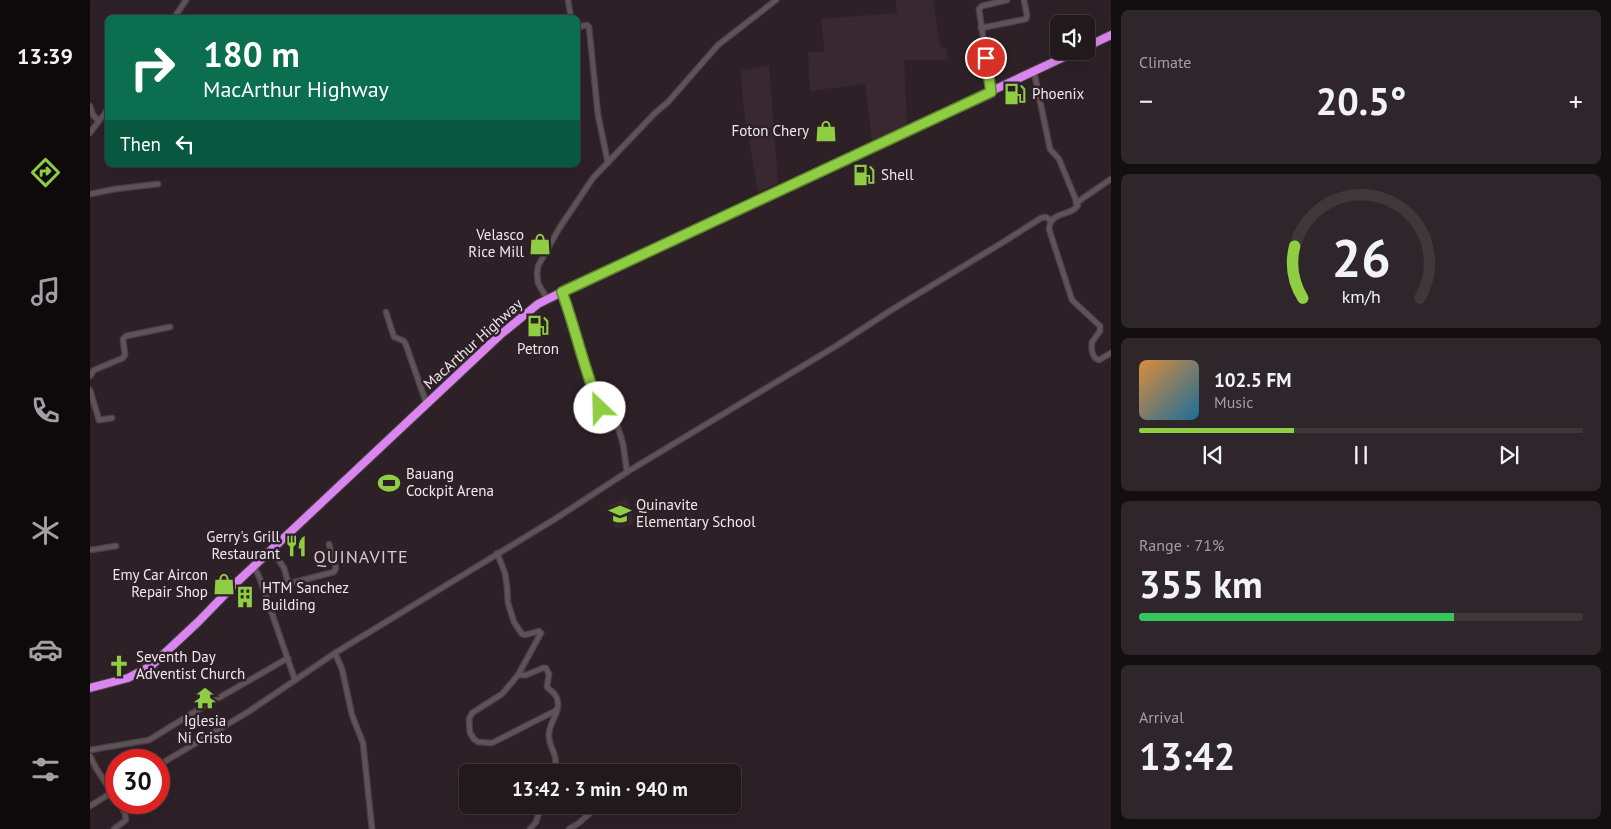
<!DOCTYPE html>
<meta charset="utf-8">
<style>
:root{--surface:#22191d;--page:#2e262a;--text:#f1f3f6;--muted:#a2a0a4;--line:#3f383b;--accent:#8fcd42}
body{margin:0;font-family:"PT Sans",sans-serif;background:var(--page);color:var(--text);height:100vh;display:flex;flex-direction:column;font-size:19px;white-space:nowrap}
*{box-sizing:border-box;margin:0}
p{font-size:16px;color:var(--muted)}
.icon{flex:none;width:28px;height:28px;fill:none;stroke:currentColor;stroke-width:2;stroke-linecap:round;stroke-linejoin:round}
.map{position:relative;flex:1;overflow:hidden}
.drawer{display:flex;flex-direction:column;gap:10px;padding:10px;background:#130e10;width:500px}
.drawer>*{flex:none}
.banner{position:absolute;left:15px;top:15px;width:475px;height:152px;border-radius:8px;box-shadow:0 5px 20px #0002,0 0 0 1px var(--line);background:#0b6e4f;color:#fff;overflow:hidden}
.buttons{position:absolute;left:960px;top:15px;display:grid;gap:10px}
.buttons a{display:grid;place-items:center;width:45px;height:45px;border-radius:8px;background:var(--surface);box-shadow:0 5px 20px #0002,0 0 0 1px var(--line);font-size:25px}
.speed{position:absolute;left:15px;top:749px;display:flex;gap:10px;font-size:25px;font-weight:700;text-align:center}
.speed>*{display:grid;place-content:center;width:65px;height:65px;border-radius:50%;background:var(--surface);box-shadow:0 5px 20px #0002,0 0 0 1px var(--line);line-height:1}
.speed .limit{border:8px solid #d22;background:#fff;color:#111}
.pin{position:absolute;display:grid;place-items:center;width:42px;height:42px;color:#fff;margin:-21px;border:2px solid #fff;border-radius:50%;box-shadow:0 1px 5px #0007}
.me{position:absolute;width:55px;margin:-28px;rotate:336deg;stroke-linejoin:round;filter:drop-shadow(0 0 4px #0008)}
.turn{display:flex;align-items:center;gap:18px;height:105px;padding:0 15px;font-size:22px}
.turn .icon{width:65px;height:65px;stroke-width:2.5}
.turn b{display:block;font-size:35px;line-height:42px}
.then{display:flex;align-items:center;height:48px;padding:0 15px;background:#0003;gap:10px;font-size:19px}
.big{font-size:38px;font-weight:700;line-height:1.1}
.drawer .card{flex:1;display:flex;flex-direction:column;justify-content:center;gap:8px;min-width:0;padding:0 18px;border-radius:8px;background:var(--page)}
.drawer .dial{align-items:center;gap:0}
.dial svg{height:130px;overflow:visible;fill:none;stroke:var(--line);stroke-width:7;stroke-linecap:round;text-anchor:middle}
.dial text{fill:var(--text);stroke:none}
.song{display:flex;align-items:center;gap:15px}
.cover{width:60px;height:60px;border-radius:8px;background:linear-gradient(135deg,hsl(30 70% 55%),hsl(200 70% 35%))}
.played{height:5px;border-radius:2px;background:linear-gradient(90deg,var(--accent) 35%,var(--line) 35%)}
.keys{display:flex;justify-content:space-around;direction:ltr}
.heat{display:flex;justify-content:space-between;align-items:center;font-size:28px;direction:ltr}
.charge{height:8px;border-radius:4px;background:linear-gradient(90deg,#34c759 71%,var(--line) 0)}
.trip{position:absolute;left:369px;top:764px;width:282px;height:50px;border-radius:8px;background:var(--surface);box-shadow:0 5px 20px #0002,0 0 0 1px var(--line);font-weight:700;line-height:50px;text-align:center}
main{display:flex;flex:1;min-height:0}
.tab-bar{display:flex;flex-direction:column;width:90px;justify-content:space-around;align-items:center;background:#0e0a0c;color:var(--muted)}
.tab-bar .icon{width:35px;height:35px}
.tab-bar .current{color:var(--accent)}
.tab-bar b{font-size:22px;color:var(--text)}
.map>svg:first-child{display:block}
.built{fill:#3a2831}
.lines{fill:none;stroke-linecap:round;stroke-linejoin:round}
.street-casing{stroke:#4a4045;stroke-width:7}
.highway-casing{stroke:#4a4045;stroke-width:10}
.street{stroke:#605259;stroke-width:4.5}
.highway{stroke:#db85f0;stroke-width:8}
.route-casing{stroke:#5d852b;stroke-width:12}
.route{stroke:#8fcd42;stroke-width:9}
.labels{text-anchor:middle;stroke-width:5;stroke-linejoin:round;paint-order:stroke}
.poi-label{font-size:15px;fill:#f1e9ed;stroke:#2d2127;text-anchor:start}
.street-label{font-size:15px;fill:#f1e9ed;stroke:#2d2127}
.quarter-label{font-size:18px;letter-spacing:1px;fill:#dac9d1;stroke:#2d2127}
</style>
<main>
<nav class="tab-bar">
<b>13:39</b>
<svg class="icon current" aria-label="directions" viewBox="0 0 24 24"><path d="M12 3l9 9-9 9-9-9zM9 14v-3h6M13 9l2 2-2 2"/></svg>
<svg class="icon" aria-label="music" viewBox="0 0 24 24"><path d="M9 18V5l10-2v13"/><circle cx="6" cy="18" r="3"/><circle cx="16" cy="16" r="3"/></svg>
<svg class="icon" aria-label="phone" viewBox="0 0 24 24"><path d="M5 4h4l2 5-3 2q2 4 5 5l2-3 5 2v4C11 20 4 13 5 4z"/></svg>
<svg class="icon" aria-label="climate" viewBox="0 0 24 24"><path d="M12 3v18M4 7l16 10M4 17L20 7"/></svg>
<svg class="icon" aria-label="car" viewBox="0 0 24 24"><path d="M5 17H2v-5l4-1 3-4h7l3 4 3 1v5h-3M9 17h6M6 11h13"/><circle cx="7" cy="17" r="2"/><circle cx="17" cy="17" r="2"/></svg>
<svg class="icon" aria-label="filters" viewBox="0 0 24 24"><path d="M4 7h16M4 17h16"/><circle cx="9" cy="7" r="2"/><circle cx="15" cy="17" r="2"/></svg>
</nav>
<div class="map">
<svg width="1021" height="829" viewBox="0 0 1021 829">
<rect width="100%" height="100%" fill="#2d2127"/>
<g class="built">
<path d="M806 0H843L850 47 856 48 858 60H814L817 125 782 140 775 84 720 91 718 52H735L731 19 807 13Z"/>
<path d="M679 65 688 183 668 192 653 104 651 70Z"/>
<path d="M537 499 544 523 525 528 517 506Z"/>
</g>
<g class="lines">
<g class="street-casing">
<g id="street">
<path d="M478 0 481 18"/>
<path d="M84 18 96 0"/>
<path d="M488 27 497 25 499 27 508 115 518 163"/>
<path d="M891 28 936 19 937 16 934 0"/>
<path d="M944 72 960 149 969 159 988 205C981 217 961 210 959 229L982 300 1010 326V331L1002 342C1001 349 1002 358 1009 360L1021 353"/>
<path d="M901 92 889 9 892 6 917 0"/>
<path d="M0 106 3 115 9 121"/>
<path d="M0 133 18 109"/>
<path d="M0 194 25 189 68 184"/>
<path d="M986 203 1021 179"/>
<path d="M471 292 485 331 500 384 510 408 527 424 533 444 537 472"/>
<path d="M457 299 448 283 447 274 448 266 470 227 503 178 565 113 578 102 628 45 686 0"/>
<path d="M296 312 304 337 314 341 316 345 337 405"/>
<path d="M0 376 4 370 33 358 35 355 33 339 36 336 80 327"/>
<path d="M0 390 9 420 22 418"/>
<path d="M0 550 26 546"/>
<path d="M182 550 194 568 198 582 201 583 244 572 246 568 239 544"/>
<path d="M407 553 415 573 417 587 418 603 424 622 432 634 435 635 449 631 451 633 428 675 412 694 382 713 379 719 380 733 384 739 388 742 402 743 467 710"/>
<path d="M164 566 170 579 205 680"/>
<path d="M245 653 252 669 262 715 273 743 282 829"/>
<path d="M428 675H436L453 668H456L459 674 457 687C462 692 467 694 468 703 469 714 459 723 459 734 458 750 471 754 463 772"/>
<path d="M0 750 59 740 64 737 106 711 198 658"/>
<path d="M0 756 6 768 26 799"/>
<path d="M69 765 158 712 245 653 465 519 537 472 746 346 803 309 915 241 951 218 956 217 961 221"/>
<path d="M491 772C503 768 514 762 524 772"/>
<path d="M0 806 26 790"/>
<path d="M24 829 36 820 35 813 29 802"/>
<path d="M440 829 446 822 451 805"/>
<path d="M479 829 489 823 509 805"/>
</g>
</g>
<g class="highway-casing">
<g id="highway">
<path d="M996 47 1021 35"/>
<path d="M0 688 38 678 61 666 108 622 147 582 410 335 448 304 488 284 987 51"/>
</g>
</g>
<use href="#street" class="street"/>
<use href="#highway" class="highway"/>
</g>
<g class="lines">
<g class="route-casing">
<path id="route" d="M510 408C494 370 486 330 472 292L901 92 896 58"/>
</g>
<use href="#route" class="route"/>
</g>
<defs>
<g id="fuel-bare" transform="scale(1.725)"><path d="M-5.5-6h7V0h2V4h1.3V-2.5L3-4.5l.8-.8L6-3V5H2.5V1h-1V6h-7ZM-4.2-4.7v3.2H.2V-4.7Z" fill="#8fcd42" stroke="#2d2127" stroke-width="2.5" paint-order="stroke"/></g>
<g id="shop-bare" transform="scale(1.725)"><path d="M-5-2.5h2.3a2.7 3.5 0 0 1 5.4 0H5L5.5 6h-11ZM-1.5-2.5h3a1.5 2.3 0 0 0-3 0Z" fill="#8fcd42" stroke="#2d2127" stroke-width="2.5" paint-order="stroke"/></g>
<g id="stadium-bare" transform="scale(1.725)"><path d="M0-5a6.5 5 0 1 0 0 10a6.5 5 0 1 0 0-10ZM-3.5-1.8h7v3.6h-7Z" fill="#8fcd42" stroke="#2d2127" stroke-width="2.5" paint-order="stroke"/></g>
<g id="school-bare" transform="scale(1.725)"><path d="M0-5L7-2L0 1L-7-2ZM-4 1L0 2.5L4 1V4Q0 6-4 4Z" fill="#8fcd42" stroke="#2d2127" stroke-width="2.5" paint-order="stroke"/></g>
<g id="restaurant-bare" transform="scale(1.725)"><path d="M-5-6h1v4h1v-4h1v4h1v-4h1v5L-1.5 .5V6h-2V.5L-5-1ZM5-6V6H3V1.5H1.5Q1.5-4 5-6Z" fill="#8fcd42" stroke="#2d2127" stroke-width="2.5" paint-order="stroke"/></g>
<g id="building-bare" transform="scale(1.725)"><path d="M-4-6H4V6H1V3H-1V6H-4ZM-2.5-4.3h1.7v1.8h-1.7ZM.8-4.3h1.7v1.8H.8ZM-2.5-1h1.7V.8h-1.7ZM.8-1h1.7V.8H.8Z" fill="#8fcd42" stroke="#2d2127" stroke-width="2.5" paint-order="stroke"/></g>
<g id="church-bare" transform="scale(1.725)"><path d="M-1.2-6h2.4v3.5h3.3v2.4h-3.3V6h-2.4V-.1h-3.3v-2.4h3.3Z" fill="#8fcd42" stroke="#2d2127" stroke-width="2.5" paint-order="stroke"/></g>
<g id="temple-bare" transform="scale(1.725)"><path d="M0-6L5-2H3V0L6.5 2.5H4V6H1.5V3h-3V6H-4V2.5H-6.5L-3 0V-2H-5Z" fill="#8fcd42" stroke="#2d2127" stroke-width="2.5" paint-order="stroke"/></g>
</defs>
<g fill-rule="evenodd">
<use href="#fuel-bare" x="925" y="94"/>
<use href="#shop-bare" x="736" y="131"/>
<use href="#fuel-bare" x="774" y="175"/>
<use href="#shop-bare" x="450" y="244"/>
<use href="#fuel-bare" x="448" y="326"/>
<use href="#stadium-bare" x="299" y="483"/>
<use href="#school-bare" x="530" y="514"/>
<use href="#restaurant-bare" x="206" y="546"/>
<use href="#shop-bare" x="134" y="584"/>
<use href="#building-bare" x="155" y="597"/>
<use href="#church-bare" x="29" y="666"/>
<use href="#temple-bare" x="115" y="698"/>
</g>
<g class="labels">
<g class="poi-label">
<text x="942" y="99">Phoenix</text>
<text x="719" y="136" text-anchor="end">Foton Chery</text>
<text x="791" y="180">Shell</text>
<text x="434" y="240" text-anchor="end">Velasco<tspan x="434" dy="17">Rice Mill</tspan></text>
<text x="448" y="354" text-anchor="middle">Petron</text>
<text x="316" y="479">Bauang<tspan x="316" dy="17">Cockpit Arena</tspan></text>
<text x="546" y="510">Quinavite<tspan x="546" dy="17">Elementary School</tspan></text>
<text x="190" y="542" text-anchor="end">Gerry's Grill<tspan x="190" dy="17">Restaurant</tspan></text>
<text x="118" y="580" text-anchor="end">Emy Car Aircon<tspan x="118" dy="17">Repair Shop</tspan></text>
<text x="172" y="593">HTM Sanchez<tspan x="172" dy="17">Building</tspan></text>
<text x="46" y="662">Seventh Day<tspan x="46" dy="17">Adventist Church</tspan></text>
<text x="115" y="726" text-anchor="middle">Iglesia<tspan x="115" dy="17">Ni Cristo</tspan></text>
</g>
<g class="street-label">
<text transform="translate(383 344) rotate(-42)" y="5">MacArthur Highway</text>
</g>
<g class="quarter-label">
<text x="271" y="563">QUINAVITE</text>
</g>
</g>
</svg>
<div class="buttons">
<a><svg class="icon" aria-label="sound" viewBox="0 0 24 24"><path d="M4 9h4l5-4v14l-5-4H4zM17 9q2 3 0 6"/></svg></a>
</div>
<div class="speed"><div class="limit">30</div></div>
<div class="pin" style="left:896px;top:58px;background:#d93025"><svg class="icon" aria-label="arrive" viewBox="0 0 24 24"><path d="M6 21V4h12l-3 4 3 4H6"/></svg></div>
<svg class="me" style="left:510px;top:408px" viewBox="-20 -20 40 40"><circle r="19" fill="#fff"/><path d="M0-13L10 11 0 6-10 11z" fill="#8fcd42"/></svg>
<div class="trip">13:42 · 3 min · 940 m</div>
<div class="banner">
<div class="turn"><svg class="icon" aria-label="right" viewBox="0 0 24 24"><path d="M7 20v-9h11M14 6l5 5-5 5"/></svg><div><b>180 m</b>MacArthur Highway</div></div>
<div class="then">Then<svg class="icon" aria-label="left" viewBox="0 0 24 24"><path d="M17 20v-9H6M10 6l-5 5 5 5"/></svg></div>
</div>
</div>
<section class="drawer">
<div class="card"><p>Climate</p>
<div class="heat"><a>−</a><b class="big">20.5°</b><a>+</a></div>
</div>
<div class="card dial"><svg viewBox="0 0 100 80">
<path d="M14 69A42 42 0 1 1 86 69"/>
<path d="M14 69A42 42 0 0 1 9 37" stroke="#8fcd42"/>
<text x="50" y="56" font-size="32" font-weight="700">26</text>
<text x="50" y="72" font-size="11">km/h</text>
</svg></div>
<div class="card">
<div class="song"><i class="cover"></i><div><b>102.5 FM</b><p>Music</p></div></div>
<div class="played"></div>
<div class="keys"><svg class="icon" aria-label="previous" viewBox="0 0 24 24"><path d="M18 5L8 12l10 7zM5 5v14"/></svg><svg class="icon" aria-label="pause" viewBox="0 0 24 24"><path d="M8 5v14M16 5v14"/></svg><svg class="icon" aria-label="next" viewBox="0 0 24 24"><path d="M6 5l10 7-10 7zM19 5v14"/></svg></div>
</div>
<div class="card"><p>Range · 71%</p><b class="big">355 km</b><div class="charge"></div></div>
<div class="card"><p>Arrival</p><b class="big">13:42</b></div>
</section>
</main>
